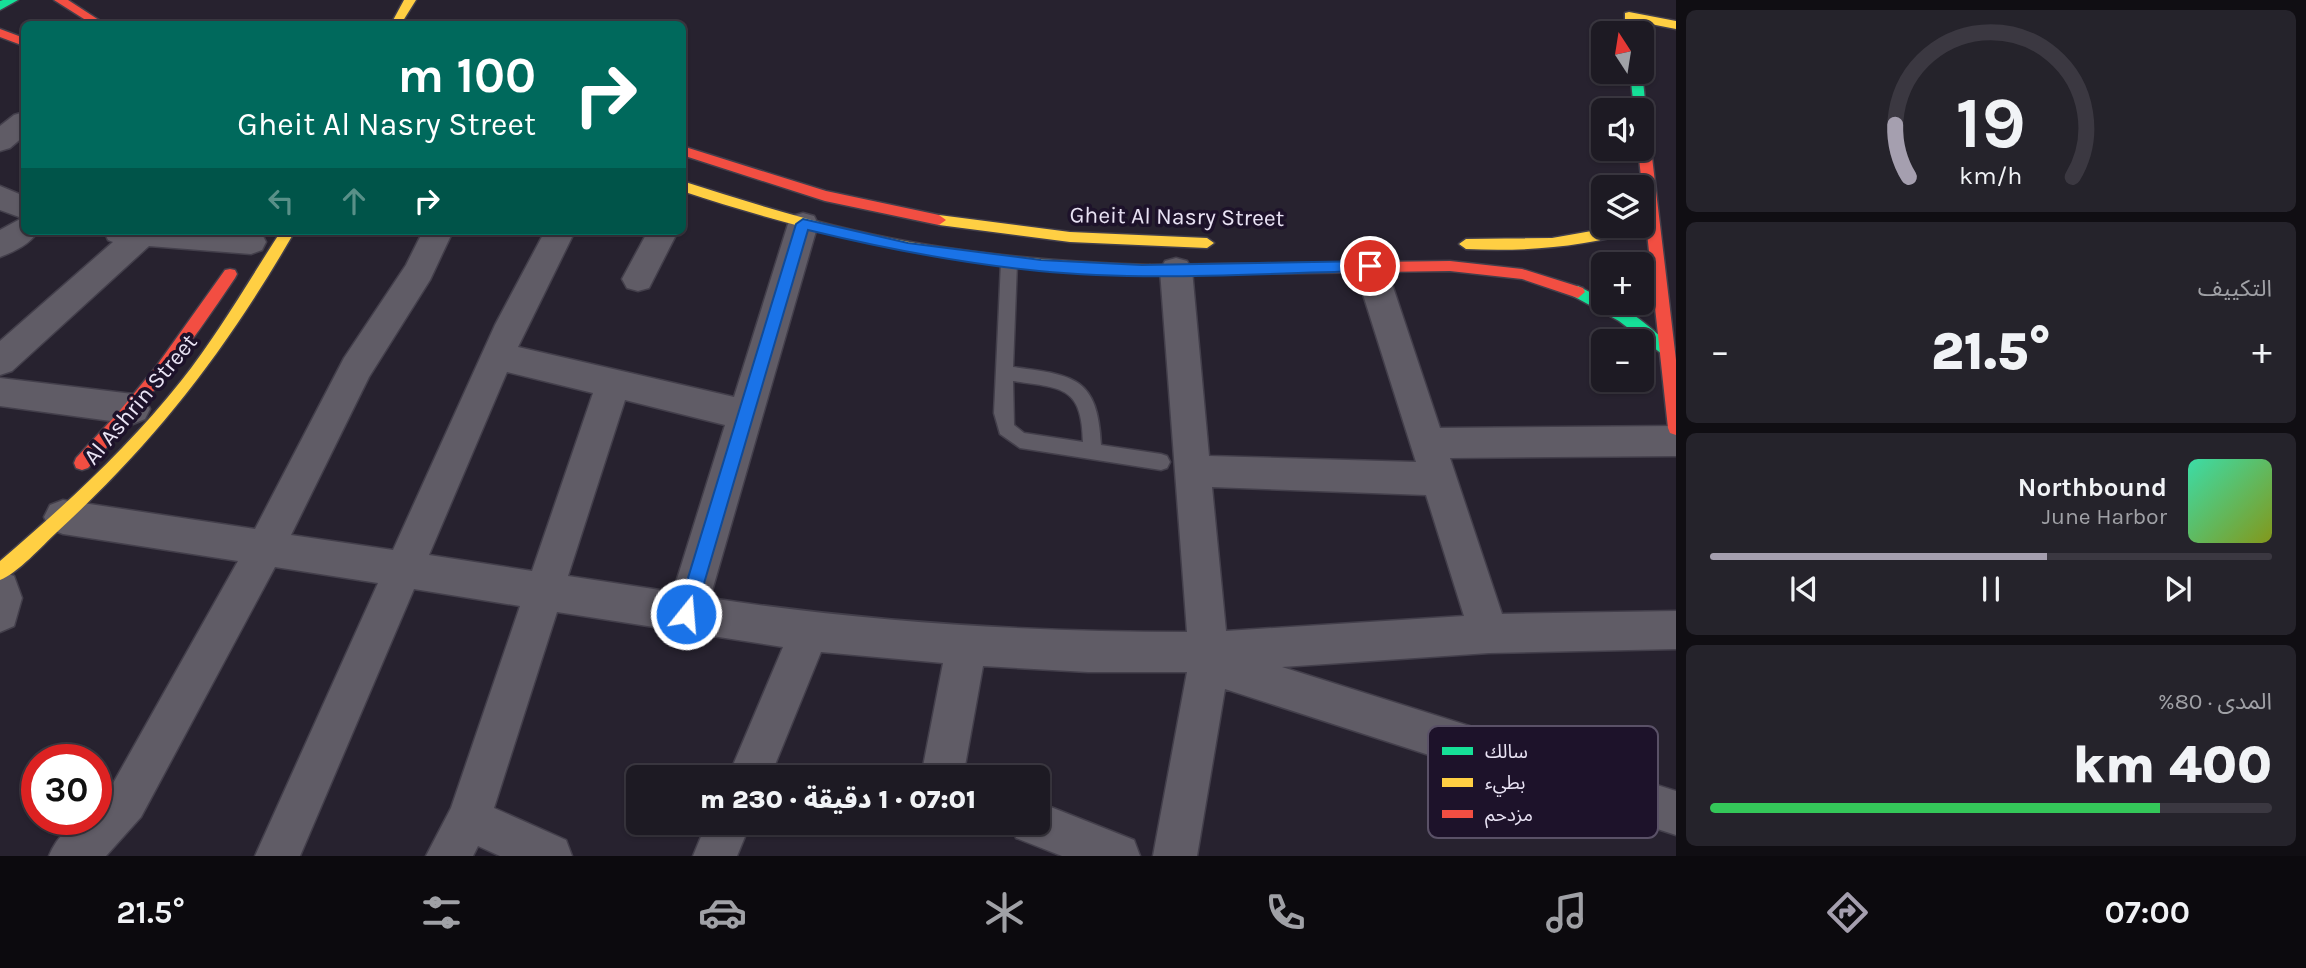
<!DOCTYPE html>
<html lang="ar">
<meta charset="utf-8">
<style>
:root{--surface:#1d1a23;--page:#25232b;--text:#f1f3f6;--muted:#a0a1a6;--line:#3b3841;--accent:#a59faf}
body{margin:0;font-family:Karla,"Noto Sans Arabic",sans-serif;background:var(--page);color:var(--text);direction:rtl;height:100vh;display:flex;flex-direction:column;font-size:26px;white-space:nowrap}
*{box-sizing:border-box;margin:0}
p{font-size:23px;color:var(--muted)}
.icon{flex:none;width:38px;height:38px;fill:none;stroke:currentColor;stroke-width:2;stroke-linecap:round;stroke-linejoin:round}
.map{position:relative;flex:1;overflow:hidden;direction:ltr}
.sheet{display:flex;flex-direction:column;gap:10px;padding:10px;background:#100e13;width:630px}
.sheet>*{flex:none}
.top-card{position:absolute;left:21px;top:21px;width:665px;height:214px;border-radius:10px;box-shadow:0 2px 5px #0004,0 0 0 2px var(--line);direction:rtl;background:#00695c;color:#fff;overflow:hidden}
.needle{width:46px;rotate:348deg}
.buttons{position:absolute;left:1591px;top:21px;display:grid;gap:14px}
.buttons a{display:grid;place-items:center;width:63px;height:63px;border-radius:10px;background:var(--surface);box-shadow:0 2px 5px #0004,0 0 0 2px var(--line);font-size:35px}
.speed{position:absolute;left:21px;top:744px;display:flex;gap:14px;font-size:35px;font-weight:700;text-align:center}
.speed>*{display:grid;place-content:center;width:91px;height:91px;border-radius:50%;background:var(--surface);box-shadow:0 2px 5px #0004,0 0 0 2px var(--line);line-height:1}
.speed .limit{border:10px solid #d22;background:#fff;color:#111}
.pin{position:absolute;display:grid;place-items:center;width:60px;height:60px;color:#fff;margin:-30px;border:4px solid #fff;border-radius:50%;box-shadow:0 2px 7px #0007}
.me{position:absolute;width:77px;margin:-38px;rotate:17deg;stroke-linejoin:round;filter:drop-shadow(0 0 5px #0008)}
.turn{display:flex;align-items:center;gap:24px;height:147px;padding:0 35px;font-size:32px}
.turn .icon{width:91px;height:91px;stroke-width:2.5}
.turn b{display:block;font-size:49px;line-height:60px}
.lanes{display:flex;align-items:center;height:66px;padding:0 35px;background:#0003;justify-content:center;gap:35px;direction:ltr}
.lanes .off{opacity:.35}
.big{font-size:52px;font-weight:800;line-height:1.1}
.sheet .widget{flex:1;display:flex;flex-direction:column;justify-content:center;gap:10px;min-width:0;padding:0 24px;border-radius:10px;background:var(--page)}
.sheet .dial{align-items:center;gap:0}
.dial svg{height:182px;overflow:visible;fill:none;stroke:var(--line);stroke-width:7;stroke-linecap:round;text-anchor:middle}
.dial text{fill:var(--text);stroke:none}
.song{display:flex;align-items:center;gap:21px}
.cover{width:84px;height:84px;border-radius:10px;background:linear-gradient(135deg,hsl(160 70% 55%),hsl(70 70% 35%))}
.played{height:7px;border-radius:4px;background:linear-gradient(90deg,var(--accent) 60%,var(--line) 60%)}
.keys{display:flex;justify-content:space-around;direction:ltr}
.heat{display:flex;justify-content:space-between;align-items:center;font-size:38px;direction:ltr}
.charge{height:10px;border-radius:5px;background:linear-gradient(90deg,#34c759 80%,var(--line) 0)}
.trip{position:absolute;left:626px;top:765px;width:424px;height:70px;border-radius:10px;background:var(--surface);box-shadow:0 2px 5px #0004,0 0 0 2px var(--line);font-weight:800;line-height:70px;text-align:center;direction:rtl}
.menu{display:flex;height:112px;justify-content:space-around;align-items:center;background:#0c0a0e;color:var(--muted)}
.menu .icon{width:49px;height:49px}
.menu .on{color:var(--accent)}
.menu b{font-size:32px;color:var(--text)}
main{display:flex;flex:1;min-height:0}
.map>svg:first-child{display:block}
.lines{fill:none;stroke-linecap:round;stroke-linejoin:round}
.lane-casing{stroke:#433f4b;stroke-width:3}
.street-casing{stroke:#433f4b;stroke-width:3}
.fast-casing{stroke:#433f4b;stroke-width:3}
.slow-casing{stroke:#433f4b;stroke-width:3}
.jam-casing{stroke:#433f4b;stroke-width:3}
.lane{fill:#605c66;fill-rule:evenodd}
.street{fill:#605c66;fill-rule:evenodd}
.fast{fill:#16e098;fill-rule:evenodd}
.slow{fill:#ffcf43;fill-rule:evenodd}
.jam{fill:#f24e42;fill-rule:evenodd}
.route{fill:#1a73e8;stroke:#114b97;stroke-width:2}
.labels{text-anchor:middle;stroke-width:7;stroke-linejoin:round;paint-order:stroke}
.street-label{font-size:23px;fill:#e9e3f4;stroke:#1d122a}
.key{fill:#1d122a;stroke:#5a5167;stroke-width:2}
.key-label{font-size:19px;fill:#e9e3f4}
</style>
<main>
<section class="sheet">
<div class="widget dial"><svg viewBox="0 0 100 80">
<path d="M14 69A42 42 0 1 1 86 69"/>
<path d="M14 69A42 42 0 0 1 8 46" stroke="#a59faf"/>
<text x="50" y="56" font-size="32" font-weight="700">19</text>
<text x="50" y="72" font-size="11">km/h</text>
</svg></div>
<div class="widget"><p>التكييف</p>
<div class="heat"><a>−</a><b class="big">21.5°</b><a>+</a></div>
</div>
<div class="widget">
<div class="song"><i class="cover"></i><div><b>Northbound</b><p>June Harbor</p></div></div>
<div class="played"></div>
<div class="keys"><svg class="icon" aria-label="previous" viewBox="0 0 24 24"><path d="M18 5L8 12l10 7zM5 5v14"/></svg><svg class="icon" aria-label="pause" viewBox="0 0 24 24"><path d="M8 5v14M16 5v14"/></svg><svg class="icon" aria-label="next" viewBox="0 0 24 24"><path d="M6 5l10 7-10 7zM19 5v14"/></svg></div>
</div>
<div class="widget"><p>المدى · 80%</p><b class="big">400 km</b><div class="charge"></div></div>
</section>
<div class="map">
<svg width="1676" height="856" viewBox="0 0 1676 856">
<rect width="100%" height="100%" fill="#27222f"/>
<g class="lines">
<g class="lane-casing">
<path id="lane" d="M1009 257 1017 263 1013 367C1074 375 1098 377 1101 445L1161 454 1167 456 1170 462 1167 468 1161 470 1020 448 1000 434 994 413 1001 263ZM1013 381C1062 388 1082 386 1083 442L1024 433 1014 425Z"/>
</g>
<g class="street-casing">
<g id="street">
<path d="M24 112V136L10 148 0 151V126L14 115Z"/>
<path d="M0 186 24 196V231H38C31 244 13 252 0 257V230L22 218 0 210Z"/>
<path d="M803 213 814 216 818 224 710 598C868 622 1027 632 1187 632L1160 270 1165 261 1176 258 1187 261 1192 270 1209 456 1416 462 1354 266 1359 258 1370 254 1381 258 1386 266 1440 428 1676 426V456L1450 458 1502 614 1676 611V649L1489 653 1282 667 1676 791V835L1225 689 1197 856H1153L1187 672H1088L983 666 963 777H921L943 663 821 652 770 777H728L783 647 557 612 494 808 566 840 572 856H500L478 846 473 856H426L451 808 520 606 414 589 300 856H255L378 583 275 567 141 817 106 856H49C57 836 74 819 96 819V803L111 787 238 561 63 534 50 529 44 517 50 505 63 500 255 529 344 358 406 265 423 231H453L430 280 369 377 291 535 393 550 495 325 545 231H575L518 347 734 397 788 224 792 216ZM507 372 593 393 532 571 429 555ZM625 400 725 425 673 592 568 576ZM1212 487 1426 495 1464 616 1226 631Z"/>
<path d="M104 231H253L262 234 266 242 262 250 251 254 149 246 12 371 0 375V341L113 242 108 240Z"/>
<path d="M648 231H678L649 288 638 291 627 288 622 279Z"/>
<path d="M0 378 133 394 145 399 150 409 145 419 133 424 0 406Z"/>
<path d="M0 571 14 576 22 598 14 626 0 632Z"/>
<path d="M1038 802 1134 840 1140 856H1062L1016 838 1010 822H1038Z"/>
<path d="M707 822H751L737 856H693Z"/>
</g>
</g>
<g class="fast-casing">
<g id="fast">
<path d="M3 0H18L0 10V1Z"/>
<path d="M1642 71 1646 110 1642 114V110H1634L1630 72Z"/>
<path d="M1578 286 1603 299V303C1627 303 1654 332 1672 346L1674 350 1672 354H1662L1619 321 1573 296 1571 292Z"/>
</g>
</g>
<g class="slow-casing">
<g id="slow">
<path d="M404 0H416L401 24H391Z"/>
<path d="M1629 12 1676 21V29L1625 19V13Z"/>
<path d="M682 181C739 199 795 217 852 230 950 253 1050 262 1150 265L1157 270 1150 275C984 271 839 243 682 191Z"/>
<path d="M939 215 1070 232 1207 238 1214 243 1207 248 1070 242 939 225 932 220Z"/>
<path d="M1642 224 1643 226 1641 230C1583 247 1526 252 1466 249L1459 244 1466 239 1552 238 1620 226H1642Z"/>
<path d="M281 231H295C227 349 157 440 57 532 42 546 18 573 0 580V561C64 506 128 448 181 381 218 334 248 282 281 231Z"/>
</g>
</g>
<g class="jam-casing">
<g id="jam">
<path d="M54 0H68L105 24H92Z"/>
<path d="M0 29 24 38V46L0 37Z"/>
<path d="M1642 119 1648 123 1676 360V435L1670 433 1668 428 1638 149H1642Z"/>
<path d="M682 146 826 191 939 215 946 220 939 225 825 201 682 155Z"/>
<path d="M1450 261 1522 269 1583 288 1585 292 1578 298 1522 279 1450 271 1150 275 1143 270 1150 265Z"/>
<path d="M230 269 235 270 237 274 235 278C190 345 143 409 88 468L82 470 76 468 74 463 76 458 117 414 155 368 225 270Z"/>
</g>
</g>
<use href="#lane" class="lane"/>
<use href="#street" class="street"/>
<use href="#fast" class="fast"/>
<use href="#slow" class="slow"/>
<use href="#jam" class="jam"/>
</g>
<path class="route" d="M803 219 908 243 1041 260 1142 265 1370 261 1377 266 1370 271C1260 273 1149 282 1039 271 959 263 886 249 808 230L695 614 693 620 686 622 680 620 677 614 796 224Z"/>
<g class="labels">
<g class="street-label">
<text transform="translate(1177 216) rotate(1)" y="8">Gheit Al Nasry Street</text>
<text transform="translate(140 399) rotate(-50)" y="8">Al Ashrin Street</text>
</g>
</g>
<rect x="1428" y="726" width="230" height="112" rx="10" class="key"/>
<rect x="1442" y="747" width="31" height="8" fill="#16e098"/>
<rect x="1442" y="778" width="31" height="9" fill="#ffcf43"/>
<rect x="1442" y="810" width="31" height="8" fill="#f24e42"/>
<g class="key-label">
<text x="1485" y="758">سالك</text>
<text x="1485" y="789">بطيء</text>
<text x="1485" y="821">مزدحم</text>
</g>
</svg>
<div class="buttons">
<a><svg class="needle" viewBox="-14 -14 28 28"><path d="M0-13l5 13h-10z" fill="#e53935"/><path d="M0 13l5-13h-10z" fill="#a0a1a6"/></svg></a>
<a><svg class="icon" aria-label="sound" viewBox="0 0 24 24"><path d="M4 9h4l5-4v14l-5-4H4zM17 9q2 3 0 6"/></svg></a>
<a><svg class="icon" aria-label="layers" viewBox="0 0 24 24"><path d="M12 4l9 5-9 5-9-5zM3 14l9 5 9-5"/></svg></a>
<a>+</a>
<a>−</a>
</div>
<div class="speed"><div class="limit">30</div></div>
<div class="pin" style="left:1370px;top:266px;background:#d93025"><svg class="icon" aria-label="arrive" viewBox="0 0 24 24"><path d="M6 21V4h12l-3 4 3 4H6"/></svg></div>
<svg class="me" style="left:686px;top:614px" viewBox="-20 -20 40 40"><circle r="17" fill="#1a73e8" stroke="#fff" stroke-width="3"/><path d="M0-11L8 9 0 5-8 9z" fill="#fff"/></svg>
<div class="trip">07:01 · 1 دقيقة · 230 m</div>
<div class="top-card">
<div class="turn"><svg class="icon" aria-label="right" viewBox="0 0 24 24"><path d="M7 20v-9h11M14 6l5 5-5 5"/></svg><div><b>100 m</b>Gheit Al Nasry Street</div></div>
<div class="lanes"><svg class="icon off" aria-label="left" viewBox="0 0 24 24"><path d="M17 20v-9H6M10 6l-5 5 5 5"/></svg><svg class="icon off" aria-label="ahead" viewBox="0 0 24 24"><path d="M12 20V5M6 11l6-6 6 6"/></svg><svg class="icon" aria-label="right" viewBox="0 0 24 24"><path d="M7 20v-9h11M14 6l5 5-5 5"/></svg></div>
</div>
</div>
</main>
<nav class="menu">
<b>07:00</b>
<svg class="icon on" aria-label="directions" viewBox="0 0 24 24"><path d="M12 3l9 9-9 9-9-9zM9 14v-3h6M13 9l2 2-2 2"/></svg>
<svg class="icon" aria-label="music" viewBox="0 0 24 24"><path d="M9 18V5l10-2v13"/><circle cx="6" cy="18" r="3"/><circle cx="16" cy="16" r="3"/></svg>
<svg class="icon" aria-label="phone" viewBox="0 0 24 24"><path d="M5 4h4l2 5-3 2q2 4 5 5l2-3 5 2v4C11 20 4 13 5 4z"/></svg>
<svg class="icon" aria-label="climate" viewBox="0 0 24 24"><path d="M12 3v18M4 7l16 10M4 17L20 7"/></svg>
<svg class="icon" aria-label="car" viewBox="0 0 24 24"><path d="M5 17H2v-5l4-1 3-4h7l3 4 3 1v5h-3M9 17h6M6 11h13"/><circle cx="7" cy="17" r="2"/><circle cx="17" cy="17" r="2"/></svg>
<svg class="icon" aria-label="filters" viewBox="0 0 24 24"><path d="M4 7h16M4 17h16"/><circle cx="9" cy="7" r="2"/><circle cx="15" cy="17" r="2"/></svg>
<b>21.5°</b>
</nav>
